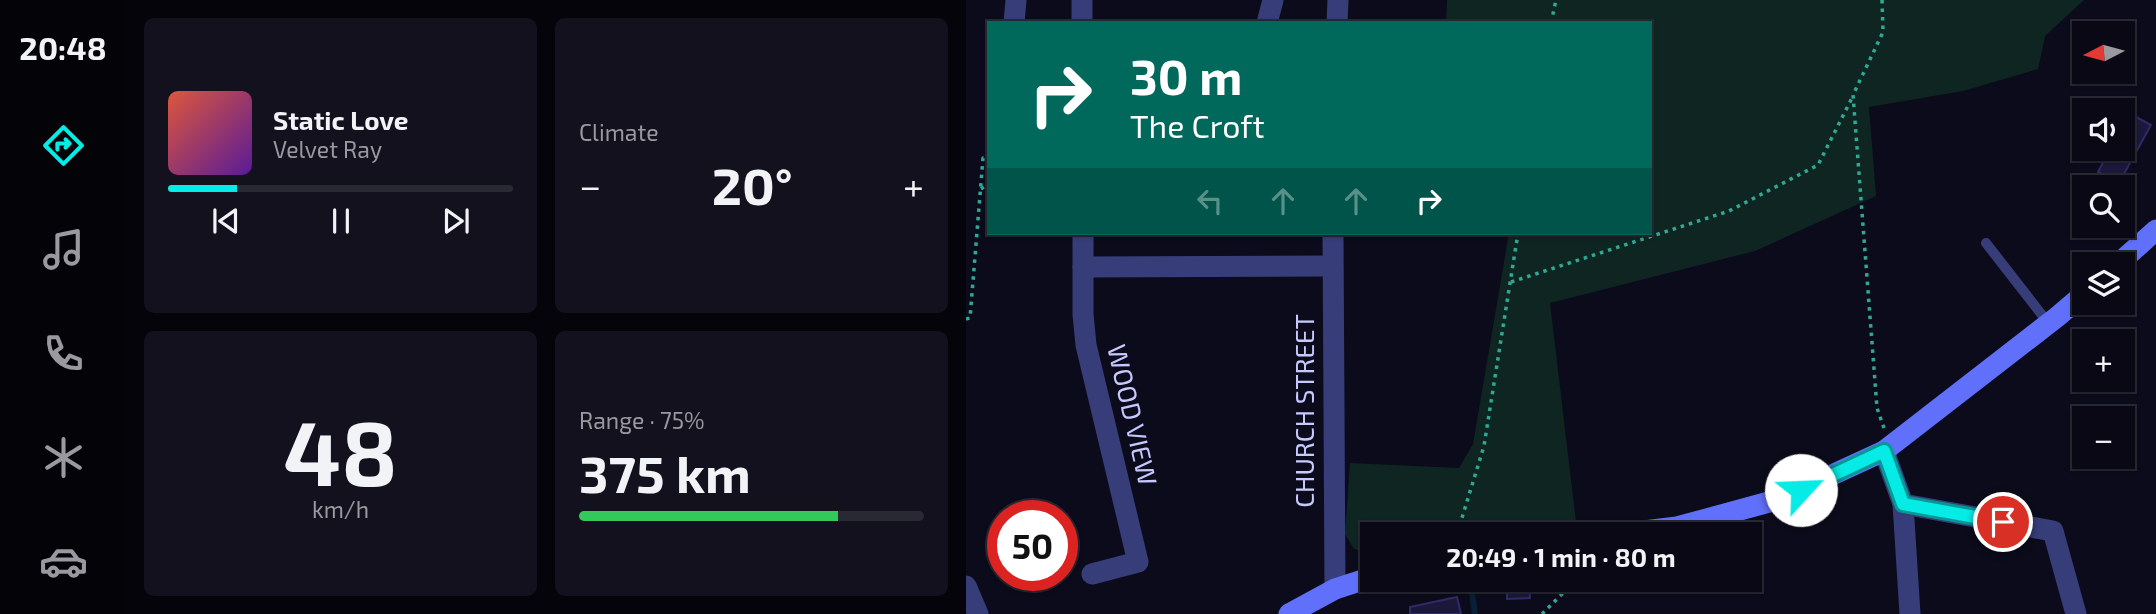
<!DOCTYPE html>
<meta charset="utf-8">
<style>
:root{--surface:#090814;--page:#12111d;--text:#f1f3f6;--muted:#999aa0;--line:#292934;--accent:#06ebe5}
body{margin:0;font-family:"Exo 2",sans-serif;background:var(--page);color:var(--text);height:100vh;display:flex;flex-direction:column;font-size:26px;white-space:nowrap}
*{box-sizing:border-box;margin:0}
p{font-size:23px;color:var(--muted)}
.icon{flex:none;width:38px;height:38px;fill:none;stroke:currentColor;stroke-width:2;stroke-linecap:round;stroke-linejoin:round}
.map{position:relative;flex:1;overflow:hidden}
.side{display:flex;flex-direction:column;gap:18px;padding:18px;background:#05040b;width:840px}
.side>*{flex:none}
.hud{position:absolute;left:21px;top:21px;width:665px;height:214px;border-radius:0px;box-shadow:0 2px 5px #0004,0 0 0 2px var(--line);background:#00695c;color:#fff;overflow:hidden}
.needle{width:46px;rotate:264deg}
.fabs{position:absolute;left:1106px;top:21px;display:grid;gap:14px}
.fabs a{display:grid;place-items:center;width:63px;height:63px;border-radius:0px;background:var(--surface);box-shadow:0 2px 5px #0004,0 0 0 2px var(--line);font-size:35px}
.speed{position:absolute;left:21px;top:500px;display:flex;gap:14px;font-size:35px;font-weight:700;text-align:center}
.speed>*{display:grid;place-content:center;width:91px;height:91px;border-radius:50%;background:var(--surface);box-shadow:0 2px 5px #0004,0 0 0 2px var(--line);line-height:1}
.speed .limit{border:10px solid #d22;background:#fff;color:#111}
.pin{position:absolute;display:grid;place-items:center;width:60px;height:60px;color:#fff;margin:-30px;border:4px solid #fff;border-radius:50%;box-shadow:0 2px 7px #0007}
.me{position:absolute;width:77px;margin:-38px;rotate:65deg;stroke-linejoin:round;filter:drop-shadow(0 0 5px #0008)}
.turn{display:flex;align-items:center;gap:24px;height:147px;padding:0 28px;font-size:32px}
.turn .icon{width:91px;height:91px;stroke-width:2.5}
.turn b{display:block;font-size:49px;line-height:60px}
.lanes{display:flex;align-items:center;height:66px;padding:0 28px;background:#0003;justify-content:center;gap:35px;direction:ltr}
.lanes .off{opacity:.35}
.big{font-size:52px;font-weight:700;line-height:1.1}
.side .widget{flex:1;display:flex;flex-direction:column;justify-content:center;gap:10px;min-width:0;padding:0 24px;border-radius:10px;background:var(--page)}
.side .dial{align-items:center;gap:0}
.dial b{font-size:91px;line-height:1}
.song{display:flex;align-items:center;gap:21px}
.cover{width:84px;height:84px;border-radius:10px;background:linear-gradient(135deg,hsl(10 70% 55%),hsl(270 70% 35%))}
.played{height:7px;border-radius:4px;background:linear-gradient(90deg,var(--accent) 20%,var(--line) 20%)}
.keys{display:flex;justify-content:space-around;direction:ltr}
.heat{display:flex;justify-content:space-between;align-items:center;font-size:38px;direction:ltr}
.charge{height:10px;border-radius:5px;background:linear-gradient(90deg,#34c759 75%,var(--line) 0)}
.side .tiles{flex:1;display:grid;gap:18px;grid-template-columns:repeat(2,1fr)}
.trip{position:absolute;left:394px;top:522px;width:402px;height:70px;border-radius:0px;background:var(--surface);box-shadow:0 2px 5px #0004,0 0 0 2px var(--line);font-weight:700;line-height:70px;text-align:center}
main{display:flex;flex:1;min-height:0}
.tab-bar{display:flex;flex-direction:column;width:126px;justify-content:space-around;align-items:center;background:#040308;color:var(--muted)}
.tab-bar .icon{width:49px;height:49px}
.tab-bar .on{color:var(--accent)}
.tab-bar b{font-size:32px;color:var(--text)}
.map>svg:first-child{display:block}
.green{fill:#0f2521}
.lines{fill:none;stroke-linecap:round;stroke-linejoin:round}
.stream{stroke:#091f36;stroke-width:6}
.building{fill:#1b183c;stroke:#2f2b67;stroke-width:2}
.path{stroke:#2fa993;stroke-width:3.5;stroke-dasharray:3.5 5;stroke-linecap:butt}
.lane{stroke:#373d79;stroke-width:10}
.street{stroke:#373d79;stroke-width:21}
.secondary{stroke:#6170fb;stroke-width:21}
.route-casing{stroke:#049995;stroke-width:18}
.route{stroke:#06ebe5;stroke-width:12}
.labels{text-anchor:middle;stroke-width:7;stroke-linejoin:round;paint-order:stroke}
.street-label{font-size:26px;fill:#c7c8fe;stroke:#0c0b1b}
</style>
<main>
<nav class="tab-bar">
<b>20:48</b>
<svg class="icon on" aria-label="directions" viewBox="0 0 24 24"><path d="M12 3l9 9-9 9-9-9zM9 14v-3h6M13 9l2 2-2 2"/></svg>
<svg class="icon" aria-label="music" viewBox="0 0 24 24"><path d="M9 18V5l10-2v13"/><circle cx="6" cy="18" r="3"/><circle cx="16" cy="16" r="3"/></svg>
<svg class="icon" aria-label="phone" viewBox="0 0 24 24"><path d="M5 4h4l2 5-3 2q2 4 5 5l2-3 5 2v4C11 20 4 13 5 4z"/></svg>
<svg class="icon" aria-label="climate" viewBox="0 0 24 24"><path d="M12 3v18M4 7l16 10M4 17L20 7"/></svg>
<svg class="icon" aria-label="car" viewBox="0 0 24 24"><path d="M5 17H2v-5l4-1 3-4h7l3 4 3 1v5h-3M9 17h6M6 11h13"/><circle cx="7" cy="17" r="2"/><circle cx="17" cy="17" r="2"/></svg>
</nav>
<section class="side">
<div class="tiles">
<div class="widget">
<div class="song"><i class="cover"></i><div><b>Static Love</b><p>Velvet Ray</p></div></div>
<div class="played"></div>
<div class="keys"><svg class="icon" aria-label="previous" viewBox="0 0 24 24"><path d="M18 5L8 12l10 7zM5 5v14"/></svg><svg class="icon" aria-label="pause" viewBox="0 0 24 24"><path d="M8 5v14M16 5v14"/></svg><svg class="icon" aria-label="next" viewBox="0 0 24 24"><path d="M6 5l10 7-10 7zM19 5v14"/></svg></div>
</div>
<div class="widget"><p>Climate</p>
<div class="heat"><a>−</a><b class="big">20°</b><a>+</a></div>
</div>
<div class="widget dial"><b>48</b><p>km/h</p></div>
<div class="widget"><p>Range · 75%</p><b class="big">375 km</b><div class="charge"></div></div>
</div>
</section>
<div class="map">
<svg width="1190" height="614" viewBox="0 0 1190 614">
<rect width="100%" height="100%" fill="#0c0b1b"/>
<path class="green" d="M481 0H1118L1079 36 1072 69 997 91 903 107 910 196 789 251 584 303 610 522 500 534H406V554L388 549 379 534 384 463 493 468 507 444 543 233H684V23H480Z"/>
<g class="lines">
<path class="stream" d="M504 579 509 614"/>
</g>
<g class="building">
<path d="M1157 110 1185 125 1153 183 1132 172 1144 149H1157Z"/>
<path d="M541 579H563L564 598 541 599Z"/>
<path d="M491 597 495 614H444V607Z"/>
</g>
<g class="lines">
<g class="path">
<path d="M916 0 917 32 887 95 911 408 918 428"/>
<path d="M585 23 590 0"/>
<path d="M15 189 23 183"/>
<path d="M545 282 763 211 852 165 887 96"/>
<path d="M0 319 4 318 17 158 23 159"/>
<path d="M491 534 518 446 552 233"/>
<path d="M576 614 608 582V579"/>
</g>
<path class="lane" d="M1020 243 1083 324"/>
<g class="street">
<path d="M116 0V23"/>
<path d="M48 23 50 0"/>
<path d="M301 23 307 0"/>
<path d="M371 23 372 0"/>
<path d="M117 233V314L120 345 172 562 126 574"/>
<path d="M367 233 369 589"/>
<path d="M117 267 366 266"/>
<path d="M918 451 937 504 944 614"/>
<path d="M937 504 1087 531 1110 614"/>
<path d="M0 586 12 614"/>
</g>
<g class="secondary">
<path d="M1152 264 1190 230"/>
<path d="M653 534 711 527 814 499 918 451 1091 317 1118 294"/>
<path d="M323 614 369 589 406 577"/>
</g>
</g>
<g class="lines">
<g class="route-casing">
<path id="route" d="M835 490 918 451 937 504 1037 522"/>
</g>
<use href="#route" class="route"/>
</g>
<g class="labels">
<g class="street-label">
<text transform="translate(339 411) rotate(-90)" y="9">CHURCH STREET</text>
<text transform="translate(166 415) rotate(77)" y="9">WOOD VIEW</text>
</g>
</g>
</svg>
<div class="fabs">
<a><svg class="needle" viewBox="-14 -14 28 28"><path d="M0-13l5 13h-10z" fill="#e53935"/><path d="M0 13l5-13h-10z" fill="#999aa0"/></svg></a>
<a><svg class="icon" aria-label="sound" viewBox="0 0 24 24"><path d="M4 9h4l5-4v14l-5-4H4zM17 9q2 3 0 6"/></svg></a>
<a><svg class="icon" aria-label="search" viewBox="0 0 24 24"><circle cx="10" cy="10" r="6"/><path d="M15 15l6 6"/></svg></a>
<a><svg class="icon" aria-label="layers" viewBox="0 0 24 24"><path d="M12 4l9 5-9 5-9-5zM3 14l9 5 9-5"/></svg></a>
<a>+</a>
<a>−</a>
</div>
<div class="speed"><div class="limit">50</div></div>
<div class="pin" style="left:1037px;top:522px;background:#d93025"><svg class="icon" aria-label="arrive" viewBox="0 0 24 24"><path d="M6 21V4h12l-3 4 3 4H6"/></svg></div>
<svg class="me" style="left:835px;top:490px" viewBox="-20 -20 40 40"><circle r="19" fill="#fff"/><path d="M0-13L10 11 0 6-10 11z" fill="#06ebe5"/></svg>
<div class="trip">20:49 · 1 min · 80 m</div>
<div class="hud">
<div class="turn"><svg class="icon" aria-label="right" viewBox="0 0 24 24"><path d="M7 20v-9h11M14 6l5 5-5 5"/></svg><div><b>30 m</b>The Croft</div></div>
<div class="lanes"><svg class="icon off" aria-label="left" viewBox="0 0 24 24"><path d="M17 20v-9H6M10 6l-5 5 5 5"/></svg><svg class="icon off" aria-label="ahead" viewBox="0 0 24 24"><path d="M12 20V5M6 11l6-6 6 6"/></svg><svg class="icon off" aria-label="ahead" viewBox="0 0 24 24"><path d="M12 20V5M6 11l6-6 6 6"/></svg><svg class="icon" aria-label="right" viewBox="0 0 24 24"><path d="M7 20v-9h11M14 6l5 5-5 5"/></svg></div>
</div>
</div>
</main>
